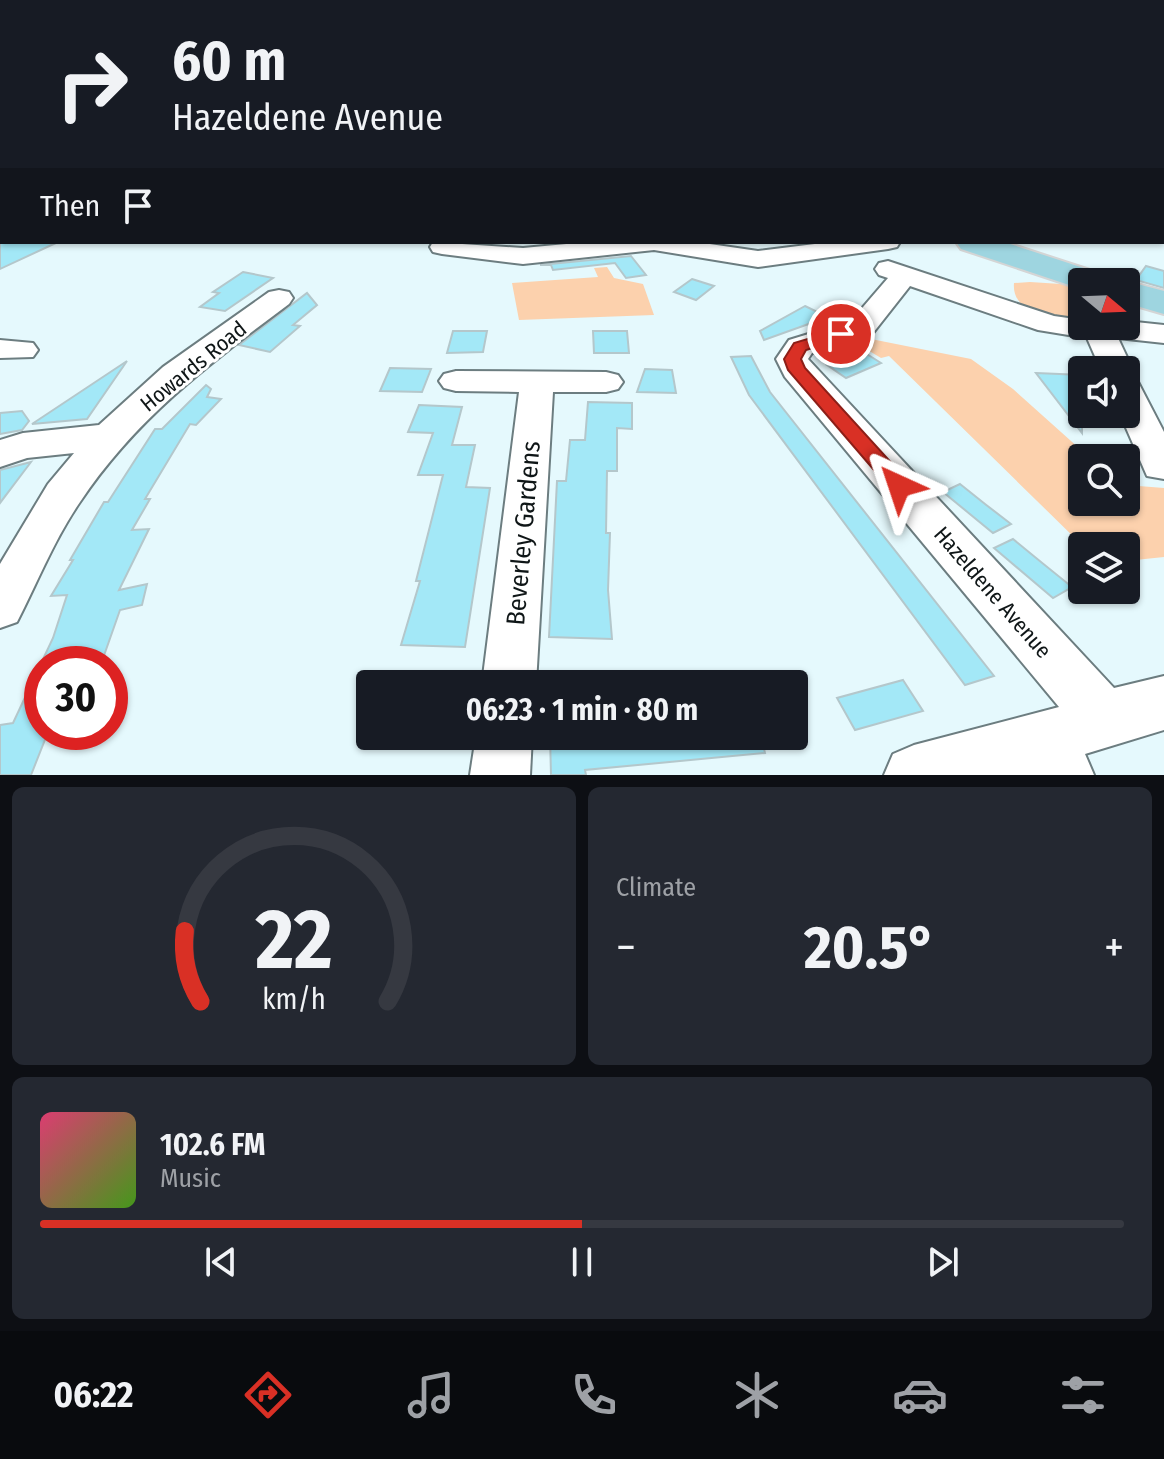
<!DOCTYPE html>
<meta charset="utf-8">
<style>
:root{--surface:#171b24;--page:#242831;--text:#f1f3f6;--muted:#9ea1a6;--line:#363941;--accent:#d93025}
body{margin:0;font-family:"Fira Sans Condensed",sans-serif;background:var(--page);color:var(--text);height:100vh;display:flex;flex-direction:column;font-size:30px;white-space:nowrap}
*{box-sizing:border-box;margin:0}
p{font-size:26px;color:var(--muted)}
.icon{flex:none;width:44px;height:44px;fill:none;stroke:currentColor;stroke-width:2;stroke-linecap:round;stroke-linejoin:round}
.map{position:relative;height:775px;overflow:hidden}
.drawer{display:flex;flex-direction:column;gap:12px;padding:12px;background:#0d0f14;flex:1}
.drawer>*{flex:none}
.guide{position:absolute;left:0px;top:0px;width:1164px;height:244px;box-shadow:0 2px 6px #0004;background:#171b24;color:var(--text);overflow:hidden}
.needle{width:52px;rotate:109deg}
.tools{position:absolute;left:1068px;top:268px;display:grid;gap:16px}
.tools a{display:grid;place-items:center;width:72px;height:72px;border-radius:8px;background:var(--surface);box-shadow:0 2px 6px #0004;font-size:40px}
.speed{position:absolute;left:24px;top:646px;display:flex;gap:16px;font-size:40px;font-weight:700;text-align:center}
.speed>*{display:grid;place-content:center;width:104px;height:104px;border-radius:50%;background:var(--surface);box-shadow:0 2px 6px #0004;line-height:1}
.speed .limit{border:12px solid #d22;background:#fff;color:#111}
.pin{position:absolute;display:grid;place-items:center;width:68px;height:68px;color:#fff;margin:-34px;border:4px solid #fff;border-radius:50%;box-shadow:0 2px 8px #0007}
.me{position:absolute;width:88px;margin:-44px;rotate:318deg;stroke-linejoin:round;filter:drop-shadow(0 0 6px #0008)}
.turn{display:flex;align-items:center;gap:28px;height:168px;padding:0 40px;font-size:36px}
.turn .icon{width:104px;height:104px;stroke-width:2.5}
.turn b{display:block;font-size:56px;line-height:68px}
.then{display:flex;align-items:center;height:76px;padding:0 40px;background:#0003;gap:16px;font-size:30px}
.big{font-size:60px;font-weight:700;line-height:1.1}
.drawer .widget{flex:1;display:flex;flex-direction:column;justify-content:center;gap:12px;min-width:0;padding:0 28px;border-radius:12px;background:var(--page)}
.drawer .dial{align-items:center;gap:0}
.dial svg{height:208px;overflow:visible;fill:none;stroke:var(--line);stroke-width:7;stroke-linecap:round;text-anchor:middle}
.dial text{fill:var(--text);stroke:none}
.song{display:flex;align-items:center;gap:24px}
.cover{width:96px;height:96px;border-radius:12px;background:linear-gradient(135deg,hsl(340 70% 55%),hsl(100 70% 35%))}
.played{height:8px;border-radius:4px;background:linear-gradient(90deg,var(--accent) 50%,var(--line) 50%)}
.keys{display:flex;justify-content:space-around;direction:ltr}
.heat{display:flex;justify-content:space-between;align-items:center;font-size:44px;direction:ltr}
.drawer .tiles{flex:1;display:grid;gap:12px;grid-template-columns:1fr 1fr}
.widget:last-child{grid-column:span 2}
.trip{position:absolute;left:356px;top:670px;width:452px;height:80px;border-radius:8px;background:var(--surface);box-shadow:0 2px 6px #0004;font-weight:700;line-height:80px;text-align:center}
.tab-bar{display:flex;height:128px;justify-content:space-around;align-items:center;background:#090b0e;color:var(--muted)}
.tab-bar .icon{width:56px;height:56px}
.tab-bar .selected{color:var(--accent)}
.tab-bar b{font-size:36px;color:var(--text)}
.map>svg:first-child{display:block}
.green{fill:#fcd1ad}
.building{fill:#a3e8f7;stroke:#b4c7cb;stroke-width:2}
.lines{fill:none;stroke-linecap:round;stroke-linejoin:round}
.minor-casing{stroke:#6c7d80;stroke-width:4}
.major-casing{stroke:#d4d5d5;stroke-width:4}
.minor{fill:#fff;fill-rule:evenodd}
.major{fill:#9ed5e0;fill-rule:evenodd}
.route{fill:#d93025;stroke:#8d1f18;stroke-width:2}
.labels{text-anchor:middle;stroke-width:6;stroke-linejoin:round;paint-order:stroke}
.street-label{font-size:22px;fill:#0f1617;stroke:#fff}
.near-street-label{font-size:26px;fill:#0f1617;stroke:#fff}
</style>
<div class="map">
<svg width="1164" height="775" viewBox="0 0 1164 775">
<rect width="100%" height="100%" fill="#e5f9fd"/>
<g class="green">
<path d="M607 267 614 278 643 284 654 315 519 320 512 283 598 277 594 268Z"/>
<path d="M1030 282 1061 284 1082 290V324C1059 319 1011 316 1014 283Z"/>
<path d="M861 337 971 359 1013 389 1090 458H1082V502H1126V485L1164 488V557L1126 561V546H1083L889 356 881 358 851 340Z"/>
</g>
<g class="building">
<path d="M0 242H58L0 269Z"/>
<path d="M631 256 646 275 626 278 615 263 553 270 551 265H540Z"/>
<path d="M1146 266 1164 271V288L1136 280Z"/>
<path d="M243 272 273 278 225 311 200 307 219 293 213 292Z"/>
<path d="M692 279 714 286 696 300 674 292Z"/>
<path d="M307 293 317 305 293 325 300 326 270 352 239 345Z"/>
<path d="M805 306 828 317 764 340 760 331Z"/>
<path d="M453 331H487L483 352 447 353Z"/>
<path d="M593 331H627L629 353H594Z"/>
<path d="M862 351 881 363 846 378 827 365Z"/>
<path d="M751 356 770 392 994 676 965 685 749 395 731 357Z"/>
<path d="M127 361 87 419 32 424Z"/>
<path d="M390 368 431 369 422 392 380 391Z"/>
<path d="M645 369 672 370 676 393 637 392Z"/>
<path d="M1036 373 1082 375V433Z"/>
<path d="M206 385 211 389 207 397 221 399 196 425 190 424 145 499H150L132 530 149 529 119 590 147 584 142 605 120 610 101 664H42V732H48L31 775H0V725L13 723 53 638 67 595 51 596 73 560H70L104 502H108L155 429H162Z"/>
<path d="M588 402 632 403V429L617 428V471H607L606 533H610L608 590 612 639 549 637 557 481H566L570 440H585Z"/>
<path d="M419 405 462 407 452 445H475L466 487 490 488 465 647 401 645 420 581H416L443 475H418L433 433 408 432Z"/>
<path d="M22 411 29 421 22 430 0 434V413Z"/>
<path d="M31 462 0 503V470Z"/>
<path d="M960 484 985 504 1011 524 993 533 943 492Z"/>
<path d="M1013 539 1041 562 1072 587 1053 598 994 548Z"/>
<path d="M903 680 923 711 855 730 837 698Z"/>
<path d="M550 736H761L765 753 585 770 586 775H551Z"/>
</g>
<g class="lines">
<g class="minor-casing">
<g id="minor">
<rect x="0" y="81" width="2" height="8"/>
<path d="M2 145V157L0 158V146Z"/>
<path d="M2 212V226L0 227V213Z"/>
<rect x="1162" y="224" width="2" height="15"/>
<path d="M433 242 523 248 588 242H696L758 251 831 242H900L897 247 888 249 758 267 654 250 523 264 442 254 433 252 430 247Z"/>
<path d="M888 261 1054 316 1082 320V326H1126V321L1164 325V343L1118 338 1133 370 1126 378V370H1101L1087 338 1038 330 910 286 873 333 812 353 808 359 1114 688 1164 676V730L1085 754 1094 775H884L893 754 914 745 1059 707 785 377 776 359 789 340 851 321 888 278 879 275 875 269 879 263Z"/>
<path d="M279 290 289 292 293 298 289 304C209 364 137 417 80 502 55 538 37 583 17 622L0 628V564L48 484 74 453 27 458 0 467V440L23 433 99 425 163 367 269 292Z"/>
<path d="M0 340 33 343 38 350 33 357 0 358Z"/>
<path d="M456 371 606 372 618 375 623 382 618 389 606 392H553L536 684H482L519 392 456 391 444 388 439 381 444 374Z"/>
<path d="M1126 378 1138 382 1164 432V479L1147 476 1120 414H1126Z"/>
<path d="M476 736H532L530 775H470Z"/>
</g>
</g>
<g class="major-casing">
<g id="major">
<path d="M956 242H1004L1105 275 1111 282H1082L1081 289 961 249Z"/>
<path d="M1126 281 1164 291V314L1126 303V282H1123Z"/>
</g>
</g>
<use href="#minor" class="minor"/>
<use href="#major" class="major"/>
</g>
<linearGradient id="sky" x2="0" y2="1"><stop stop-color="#a3b2c2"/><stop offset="0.42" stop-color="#f3fcfe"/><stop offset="1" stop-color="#f3fcfe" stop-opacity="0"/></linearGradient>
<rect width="1164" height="187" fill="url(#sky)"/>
<path class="route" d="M841 329 847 330V337L806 350 801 359 805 368 907 480 910 486 907 491H892L788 370 784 359 794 343Z"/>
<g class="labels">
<g class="street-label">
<text transform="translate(193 366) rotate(-39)" y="8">Howards Road</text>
<text transform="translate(993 592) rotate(49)" y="8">Hazeldene Avenue</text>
</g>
<g class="near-street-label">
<text transform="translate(523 533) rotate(-85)" y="9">Beverley Gardens</text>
</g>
</g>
</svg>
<div class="tools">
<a><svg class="needle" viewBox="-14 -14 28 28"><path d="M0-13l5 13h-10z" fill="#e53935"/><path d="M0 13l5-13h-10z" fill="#9ea1a6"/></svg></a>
<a><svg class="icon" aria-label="sound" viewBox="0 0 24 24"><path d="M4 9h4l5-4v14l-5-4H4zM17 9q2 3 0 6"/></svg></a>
<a><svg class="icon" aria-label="search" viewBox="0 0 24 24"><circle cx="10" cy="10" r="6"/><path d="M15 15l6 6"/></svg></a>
<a><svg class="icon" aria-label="layers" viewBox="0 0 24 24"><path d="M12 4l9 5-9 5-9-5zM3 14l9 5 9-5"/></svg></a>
</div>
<div class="speed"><div class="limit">30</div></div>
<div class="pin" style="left:841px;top:334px;background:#d93025"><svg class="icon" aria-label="arrive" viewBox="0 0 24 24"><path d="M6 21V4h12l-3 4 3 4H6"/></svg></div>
<svg class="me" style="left:899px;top:486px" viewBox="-20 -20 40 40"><path d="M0-17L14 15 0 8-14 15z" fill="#d93025" stroke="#fff" stroke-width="4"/></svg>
<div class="trip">06:23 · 1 min · 80 m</div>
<div class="guide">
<div class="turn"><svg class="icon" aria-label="right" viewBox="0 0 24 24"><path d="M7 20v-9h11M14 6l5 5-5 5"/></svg><div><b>60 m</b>Hazeldene Avenue</div></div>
<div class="then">Then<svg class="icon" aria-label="arrive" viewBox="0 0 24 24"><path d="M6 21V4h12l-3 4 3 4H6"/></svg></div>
</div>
</div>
<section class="drawer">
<div class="tiles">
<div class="widget dial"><svg viewBox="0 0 100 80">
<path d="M14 69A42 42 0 1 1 86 69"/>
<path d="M14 69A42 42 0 0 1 8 42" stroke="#d93025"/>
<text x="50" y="56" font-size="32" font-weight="700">22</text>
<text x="50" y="72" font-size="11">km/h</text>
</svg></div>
<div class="widget"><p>Climate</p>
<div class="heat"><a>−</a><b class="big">20.5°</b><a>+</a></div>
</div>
<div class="widget">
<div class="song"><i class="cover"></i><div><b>102.6 FM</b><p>Music</p></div></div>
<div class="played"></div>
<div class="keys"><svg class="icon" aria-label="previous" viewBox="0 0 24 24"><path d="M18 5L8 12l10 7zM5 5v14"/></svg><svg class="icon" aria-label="pause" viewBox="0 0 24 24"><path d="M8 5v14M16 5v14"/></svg><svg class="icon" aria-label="next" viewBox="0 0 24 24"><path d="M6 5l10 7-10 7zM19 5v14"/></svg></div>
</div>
</div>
</section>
<nav class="tab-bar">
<b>06:22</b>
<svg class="icon selected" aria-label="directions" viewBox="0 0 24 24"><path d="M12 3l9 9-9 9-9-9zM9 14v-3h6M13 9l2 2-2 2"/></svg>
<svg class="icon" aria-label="music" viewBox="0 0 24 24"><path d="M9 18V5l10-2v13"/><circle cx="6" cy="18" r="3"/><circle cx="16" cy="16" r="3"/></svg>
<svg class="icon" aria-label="phone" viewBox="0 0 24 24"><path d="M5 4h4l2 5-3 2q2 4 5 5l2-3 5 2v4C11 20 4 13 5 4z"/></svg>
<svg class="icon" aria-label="climate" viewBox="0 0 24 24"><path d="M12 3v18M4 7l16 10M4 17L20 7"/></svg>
<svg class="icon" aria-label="car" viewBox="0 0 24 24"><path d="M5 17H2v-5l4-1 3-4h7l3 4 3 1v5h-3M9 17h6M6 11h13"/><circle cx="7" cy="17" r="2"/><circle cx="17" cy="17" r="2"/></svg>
<svg class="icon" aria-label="filters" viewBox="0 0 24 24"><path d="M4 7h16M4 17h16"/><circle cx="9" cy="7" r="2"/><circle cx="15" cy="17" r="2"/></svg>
</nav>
